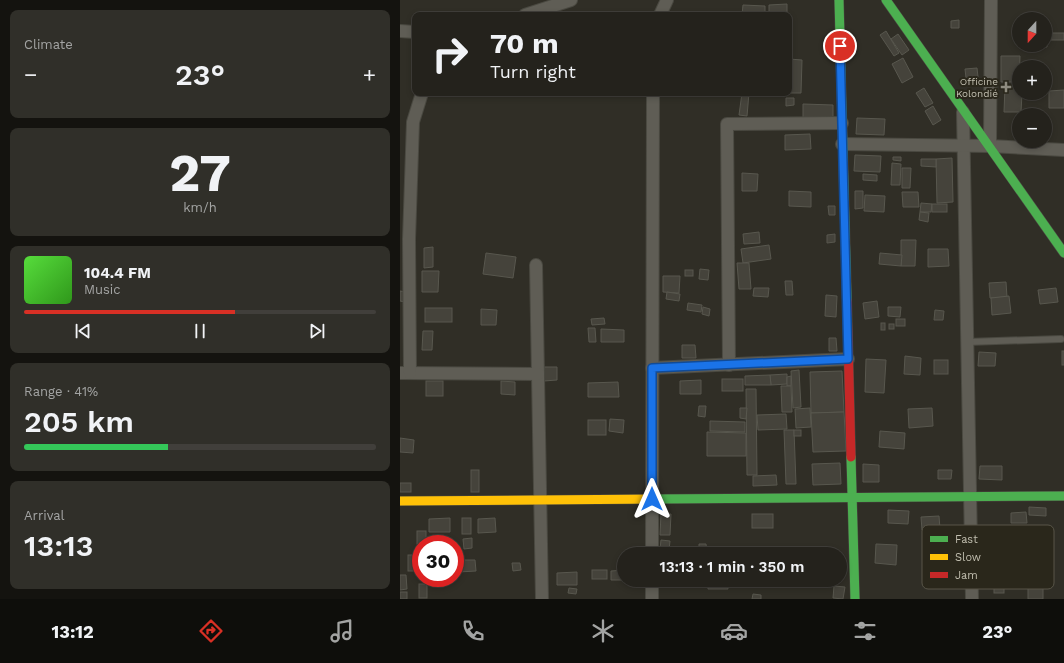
<!DOCTYPE html>
<meta charset="utf-8">
<style>
:root{--surface:#24221c;--page:#302f29;--text:#f1f3f6;--muted:#a3a4a3;--line:#413f3b;--accent:#d93025}
body{margin:0;font-family:"Work Sans",sans-serif;background:var(--page);color:var(--text);height:100vh;display:flex;flex-direction:column;font-size:15px;white-space:nowrap}
*{box-sizing:border-box;margin:0}
p{font-size:13px;color:var(--muted)}
.icon{flex:none;width:22px;height:22px;fill:none;stroke:currentColor;stroke-width:2;stroke-linecap:round;stroke-linejoin:round}
.map{position:relative;flex:1;overflow:hidden}
.drawer{display:flex;flex-direction:column;gap:10px;padding:10px;background:#14130f;width:400px}
.drawer>*{flex:none}
.guide{position:absolute;left:12px;top:12px;width:380px;height:84px;border-radius:8px;box-shadow:0 2px 6px #0003,0 0 0 1px var(--line);background:#24221c;color:var(--text);overflow:hidden}
.needle{width:26px;rotate:201deg}
.controls{position:absolute;left:612px;top:12px;display:grid;gap:8px}
.controls a{display:grid;place-items:center;width:40px;height:40px;border-radius:50%;background:var(--surface);box-shadow:0 2px 6px #0003,0 0 0 1px var(--line);font-size:20px}
.speed{position:absolute;left:12px;top:535px;display:flex;gap:8px;font-size:20px;font-weight:700;text-align:center}
.speed>*{display:grid;place-content:center;width:52px;height:52px;border-radius:50%;background:var(--surface);box-shadow:0 2px 6px #0003,0 0 0 1px var(--line);line-height:1}
.speed .limit{border:6px solid #d22;background:#fff;color:#111}
.pin{position:absolute;display:grid;place-items:center;width:34px;height:34px;color:#fff;margin:-17px;border:2px solid #fff;border-radius:50%;box-shadow:0 1px 4px #0007}
.me{position:absolute;width:44px;margin:-22px;rotate:0deg;stroke-linejoin:round;filter:drop-shadow(0 0 3px #0008)}
.turn{display:flex;align-items:center;gap:14px;height:84px;padding:0 12px;font-size:18px}
.turn .icon{width:52px;height:52px;stroke-width:2.5}
.turn b{display:block;font-size:28px;line-height:34px}
.big{font-size:30px;font-weight:600;line-height:1.1}
.drawer .card{flex:1;display:flex;flex-direction:column;justify-content:center;gap:6px;min-width:0;padding:0 14px;border-radius:8px;background:var(--page)}
.drawer .dial{align-items:center;gap:0}
.dial b{font-size:52px;line-height:1}
.song{display:flex;align-items:center;gap:12px}
.cover{width:48px;height:48px;border-radius:6px;background:linear-gradient(135deg,hsl(110 70% 55%),hsl(110 70% 35%))}
.played{height:4px;border-radius:2px;background:linear-gradient(90deg,var(--accent) 60%,var(--line) 60%)}
.keys{display:flex;justify-content:space-around;direction:ltr}
.heat{display:flex;justify-content:space-between;align-items:center;font-size:22px;direction:ltr}
.charge{height:6px;border-radius:3px;background:linear-gradient(90deg,#34c759 41%,var(--line) 0)}
.trip{position:absolute;left:217px;top:547px;width:230px;height:40px;border-radius:20px;background:var(--surface);box-shadow:0 2px 6px #0003,0 0 0 1px var(--line);font-weight:600;line-height:40px;text-align:center}
.tab-bar{display:flex;height:64px;justify-content:space-around;align-items:center;background:#0e0e0b;color:var(--muted)}
.tab-bar .icon{width:28px;height:28px}
.tab-bar .on{color:var(--accent)}
.tab-bar b{font-size:18px;color:var(--text)}
main{display:flex;flex:1;min-height:0}
.map>svg:first-child{display:block}
.building{fill:#45433b;stroke:#58574e}
.lines{fill:none;stroke-linecap:round;stroke-linejoin:round}
.lane-casing{stroke:#4a4941;stroke-width:8}
.street-casing{stroke:#4a4941;stroke-width:14}
.fast-casing{stroke:#4a4941;stroke-width:10}
.slow-casing{stroke:#4a4941;stroke-width:10}
.jam-casing{stroke:#4a4941;stroke-width:10}
.lane{stroke:#5f5d55;stroke-width:6}
.street{stroke:#5f5d55;stroke-width:12}
.fast{stroke:#4caf50;stroke-width:9}
.slow{stroke:#ffc107;stroke-width:9}
.jam{stroke:#c62828;stroke-width:9}
.route-casing{stroke:#114b97;stroke-width:10}
.route{stroke:#1a73e8;stroke-width:7}
.poi-dot{fill:#8f8c80;stroke:#2a271b;stroke-width:1.5}
.labels{text-anchor:middle;stroke-width:4;stroke-linejoin:round;paint-order:stroke}
.poi-label{font-size:10px;fill:#c2bfb0;stroke:#2a271b;text-anchor:end}
.key{fill:#2a271b;stroke:#585548;stroke-width:1}
.key-label{font-size:11px;fill:#c2bfb0}
</style>
<main>
<section class="drawer">
<div class="card"><p>Climate</p>
<div class="heat"><a>−</a><b class="big">23°</b><a>+</a></div>
</div>
<div class="card dial"><b>27</b><p>km/h</p></div>
<div class="card">
<div class="song"><i class="cover"></i><div><b>104.4 FM</b><p>Music</p></div></div>
<div class="played"></div>
<div class="keys"><svg class="icon" aria-label="previous" viewBox="0 0 24 24"><path d="M18 5L8 12l10 7zM5 5v14"/></svg><svg class="icon" aria-label="pause" viewBox="0 0 24 24"><path d="M8 5v14M16 5v14"/></svg><svg class="icon" aria-label="next" viewBox="0 0 24 24"><path d="M6 5l10 7-10 7zM19 5v14"/></svg></div>
</div>
<div class="card"><p>Range · 41%</p><b class="big">205 km</b><div class="charge"></div></div>
<div class="card"><p>Arrival</p><b class="big">13:13</b></div>
</section>
<div class="map">
<svg width="664" height="599" viewBox="0 0 664 599">
<rect width="100%" height="100%" fill="#302e26"/>
<g class="building">
<path d="M387 4V15H369V5Z"/>
<path d="M343 5 365 6V15H342Z"/>
<path d="M559 20V28H551V21Z"/>
<path d="M486 31 499 53 494 56 480 35Z"/>
<path d="M645 33H647V47H633V45H645Z"/>
<path d="M651 33H664V40H650Z"/>
<path d="M498 34 509 50 502 55 491 39Z"/>
<path d="M601 56H620L619 82H601Z"/>
<path d="M503 58 513 77 502 83 492 64Z"/>
<path d="M389 59 402 60 401 93H385H389Z"/>
<path d="M577 68 578 77 566 78 565 69Z"/>
<path d="M605 86 619 87V93H622L621 112H604Z"/>
<path d="M524 88 533 103 525 107 516 93Z"/>
<path d="M664 90V108H649V91Z"/>
<path d="M342 93H349L347 116 339 115Z"/>
<path d="M386 98H394V105L386 106Z"/>
<path d="M403 104 433 105V119H403Z"/>
<path d="M533 106 541 120 533 125 525 111Z"/>
<path d="M457 118 485 119 484 135 456 134Z"/>
<path d="M410 134 411 149 385 150V135Z"/>
<path d="M455 155 481 156 480 172 454 171Z"/>
<path d="M493 157H501V161L493 160Z"/>
<path d="M552 158 553 202 537 203 536 159Z"/>
<path d="M521 159H536V167L521 166Z"/>
<path d="M492 163 501 164 500 185H491Z"/>
<path d="M502 168H511L510 188H502Z"/>
<path d="M342 173 358 174 357 191H342Z"/>
<path d="M463 174 477 175V181L463 180Z"/>
<path d="M389 191 411 192V207L389 206Z"/>
<path d="M455 191H463V208L455 209Z"/>
<path d="M502 192H518L519 207H503Z"/>
<path d="M465 195 485 196 484 212 464 211Z"/>
<path d="M521 203 532 204 531 212H520Z"/>
<rect x="532" y="204" width="15" height="8"/>
<path d="M428 206H435V215H429Z"/>
<path d="M520 212 529 213 528 222 519 220Z"/>
<path d="M359 232 360 243 344 244 343 234Z"/>
<path d="M435 234V242L427 243V235Z"/>
<path d="M501 240H516L515 266H501Z"/>
<path d="M369 245 371 259 343 263 341 249Z"/>
<path d="M33 247V267L24 268V248Z"/>
<path d="M528 249H548L549 266 528 267Z"/>
<path d="M86 253 116 257 113 278 83 274Z"/>
<path d="M480 253 502 255 501 266 479 264Z"/>
<path d="M337 263H349L351 289H339Z"/>
<path d="M300 269 309 270 308 280 299 279Z"/>
<rect x="285" y="270" width="8" height="6"/>
<path d="M22 271H39L38 292H22Z"/>
<path d="M263 276H280L279 293 263 292Z"/>
<path d="M385 281H392L393 295H386Z"/>
<path d="M606 282 607 297 590 298 589 283Z"/>
<path d="M354 288H369L368 297 353 296Z"/>
<path d="M656 288 658 302 640 304 638 290Z"/>
<path d="M0 291 6 292 5 302 0 301Z"/>
<path d="M267 292 280 294 279 301 266 299Z"/>
<path d="M426 295 437 296 436 317 425 316Z"/>
<path d="M609 296 611 313 592 315 591 298Z"/>
<path d="M477 301 479 317 465 319 463 303Z"/>
<path d="M288 303 302 305 301 312 287 310Z"/>
<path d="M303 307 310 309 309 316 302 314Z"/>
<path d="M488 307H501L500 317 488 316Z"/>
<rect x="25" y="308" width="27" height="14"/>
<path d="M81 309 97 310 96 325H81Z"/>
<path d="M535 310 544 311 543 320H534Z"/>
<path d="M204 318 205 324 192 325 191 319Z"/>
<rect x="496" y="319" width="9" height="7"/>
<rect x="481" y="323" width="4" height="7"/>
<rect x="489" y="324" width="5" height="5"/>
<path d="M188 328H195L196 342H189Z"/>
<path d="M201 329 224 330V342H201Z"/>
<path d="M23 331H33L32 350H22Z"/>
<path d="M429 338H436L437 351H429Z"/>
<path d="M282 345H295L296 358H282Z"/>
<rect x="662" y="351" width="2" height="14"/>
<path d="M579 352 596 353 595 366H578Z"/>
<path d="M505 356 521 358 520 375 504 374Z"/>
<path d="M466 359 486 360 484 393 465 392Z"/>
<rect x="534" y="360" width="14" height="14"/>
<path d="M144 367H157V380L144 381Z"/>
<path d="M399 370 401 407 393 408 391 371Z"/>
<path d="M442 371 444 412 411 413 410 372Z"/>
<path d="M387 374V384L371 385 370 375Z"/>
<path d="M370 375 371 385H345V376Z"/>
<path d="M391 376V386H387V377Z"/>
<rect x="322" y="379" width="21" height="12"/>
<path d="M301 380V394H280V381Z"/>
<rect x="26" y="381" width="17" height="15"/>
<path d="M101 381 115 382V395L101 394Z"/>
<path d="M218 382 219 397H188V383Z"/>
<path d="M381 386H391L392 412H382Z"/>
<path d="M346 389H356L357 475H347Z"/>
<path d="M299 406H306L305 417 298 416Z"/>
<path d="M340 408H347L346 419 340 418Z"/>
<path d="M410 408 411 427 396 428 395 409Z"/>
<path d="M532 408 533 426 509 428 508 409Z"/>
<path d="M444 412 446 451 413 452 411 413Z"/>
<path d="M386 414 387 429 358 430 357 415Z"/>
<path d="M210 419 224 420 223 433 209 431Z"/>
<rect x="188" y="420" width="18" height="15"/>
<path d="M310 421 345 422V432L310 431Z"/>
<path d="M384 430H394L396 484H386Z"/>
<rect x="394" y="430" width="7" height="6"/>
<path d="M480 431 505 433 504 449 479 447Z"/>
<path d="M307 432 346 433V456H307Z"/>
<path d="M0 438 14 440 13 453 0 452Z"/>
<path d="M440 463 441 484 413 485 412 464Z"/>
<path d="M463 464 479 465V482H463Z"/>
<path d="M580 466H602V480L579 479Z"/>
<rect x="71" y="470" width="8" height="22"/>
<path d="M538 470H552L551 479H538Z"/>
<path d="M376 475 377 485 353 486V476Z"/>
<rect x="0" y="483" width="11" height="9"/>
<path d="M629 507 646 508V516L629 515Z"/>
<path d="M488 510 509 511 508 524 488 523Z"/>
<path d="M626 512 627 523H611V513Z"/>
<path d="M261 514H271L270 535H260Z"/>
<rect x="352" y="514" width="21" height="14"/>
<path d="M539 516 540 529 522 530 521 517Z"/>
<path d="M50 518V532H29V519Z"/>
<rect x="62" y="518" width="9" height="16"/>
<path d="M95 518 96 532 78 533V519Z"/>
<rect x="17" y="531" width="9" height="13"/>
<path d="M72 538V548L64 549 63 539Z"/>
<path d="M261 540 270 541 269 550 260 549Z"/>
<path d="M299 544H306L307 552H299Z"/>
<path d="M476 544 497 545 496 565 475 563Z"/>
<path d="M292 552V554H265V553Z"/>
<rect x="8" y="555" width="13" height="16"/>
<path d="M57 560H75L76 571 58 572Z"/>
<path d="M112 563H120L121 570 113 571Z"/>
<rect x="192" y="570" width="15" height="9"/>
<path d="M224 570V580H211V571Z"/>
<path d="M177 572V585H157V573Z"/>
<path d="M0 575H6L7 589 0 590Z"/>
<path d="M27 578H36V583L27 584Z"/>
<path d="M36 578H44L45 583H36Z"/>
<path d="M308 580H327L328 589H308Z"/>
<path d="M354 580H395V585L354 586Z"/>
<rect x="594" y="580" width="10" height="13"/>
<rect x="628" y="582" width="15" height="17"/>
<rect x="19" y="584" width="8" height="14"/>
<path d="M434 586 445 587 443 599 433 598Z"/>
<path d="M169 588 177 589 176 594 168 593Z"/>
<rect x="0" y="592" width="7" height="7"/>
<path d="M353 594 361 595V599H352Z"/>
</g>
<g class="lines">
<g class="lane-casing">
<path id="lane" d="M567 342 661 339"/>
</g>
<g class="street-casing">
<g id="street">
<path d="M125 15 171 0"/>
<path d="M260 15 267 0"/>
<path d="M0 31 15 32"/>
<path d="M563 112 572 599"/>
<path d="M442 144 590 146 664 150"/>
<path d="M590 146 591 0"/>
<path d="M136 265 142 599"/>
<path d="M329 365 327 124 442 123"/>
<path d="M252 368 448 359"/>
<path d="M0 373 138 374"/>
<path d="M10 373 9 239 13 122 22 93"/>
<path d="M252 554 253 93"/>
<path d="M252 599V580"/>
</g>
</g>
<g class="fast-casing">
<g id="fast">
<path d="M439 0 447 300"/>
<path d="M486 0 664 253"/>
<path d="M451 457 455 599"/>
<path d="M257 499 664 496"/>
</g>
</g>
<g class="slow-casing">
<path id="slow" d="M0 501 257 499"/>
</g>
<g class="jam-casing">
<path id="jam" d="M447 300 451 457"/>
</g>
<use href="#lane" class="lane"/>
<use href="#street" class="street"/>
<use href="#fast" class="fast"/>
<use href="#slow" class="slow"/>
<use href="#jam" class="jam"/>
</g>
<g class="lines">
<g class="route-casing">
<path id="route" d="M252 499V368L448 359 440 46"/>
</g>
<use href="#route" class="route"/>
</g>
<path class="poi-dot" d="M604 81h4v4h4v4h-4v4h-4v-4h-4v-4h4z"/>
<g class="labels">
<g class="poi-label">
<text x="598" y="85">Officine<tspan x="598" dy="12">Kolondié</tspan></text>
</g>
</g>
<rect x="522" y="525" width="132" height="64" rx="6" class="key"/>
<rect x="530" y="536" width="18" height="6" fill="#4caf50"/>
<rect x="530" y="554" width="18" height="6" fill="#ffc107"/>
<rect x="530" y="572" width="18" height="6" fill="#c62828"/>
<g class="key-label">
<text x="555" y="543">Fast</text>
<text x="555" y="561">Slow</text>
<text x="555" y="579">Jam</text>
</g>
</svg>
<div class="controls">
<a><svg class="needle" viewBox="-14 -14 28 28"><path d="M0-13l5 13h-10z" fill="#e53935"/><path d="M0 13l5-13h-10z" fill="#a3a4a3"/></svg></a>
<a>+</a>
<a>−</a>
</div>
<div class="speed"><div class="limit">30</div></div>
<div class="pin" style="left:440px;top:46px;background:#d93025"><svg class="icon" aria-label="arrive" viewBox="0 0 24 24"><path d="M6 21V4h12l-3 4 3 4H6"/></svg></div>
<svg class="me" style="left:252px;top:499px" viewBox="-20 -20 40 40"><path d="M0-17L14 15 0 8-14 15z" fill="#1a73e8" stroke="#fff" stroke-width="4"/></svg>
<div class="trip">13:13 · 1 min · 350 m</div>
<div class="guide">
<div class="turn"><svg class="icon" aria-label="right" viewBox="0 0 24 24"><path d="M7 20v-9h11M14 6l5 5-5 5"/></svg><div><b>70 m</b>Turn right</div></div>
</div>
</div>
</main>
<nav class="tab-bar">
<b>13:12</b>
<svg class="icon on" aria-label="directions" viewBox="0 0 24 24"><path d="M12 3l9 9-9 9-9-9zM9 14v-3h6M13 9l2 2-2 2"/></svg>
<svg class="icon" aria-label="music" viewBox="0 0 24 24"><path d="M9 18V5l10-2v13"/><circle cx="6" cy="18" r="3"/><circle cx="16" cy="16" r="3"/></svg>
<svg class="icon" aria-label="phone" viewBox="0 0 24 24"><path d="M5 4h4l2 5-3 2q2 4 5 5l2-3 5 2v4C11 20 4 13 5 4z"/></svg>
<svg class="icon" aria-label="climate" viewBox="0 0 24 24"><path d="M12 3v18M4 7l16 10M4 17L20 7"/></svg>
<svg class="icon" aria-label="car" viewBox="0 0 24 24"><path d="M5 17H2v-5l4-1 3-4h7l3 4 3 1v5h-3M9 17h6M6 11h13"/><circle cx="7" cy="17" r="2"/><circle cx="17" cy="17" r="2"/></svg>
<svg class="icon" aria-label="filters" viewBox="0 0 24 24"><path d="M4 7h16M4 17h16"/><circle cx="9" cy="7" r="2"/><circle cx="15" cy="17" r="2"/></svg>
<b>23°</b>
</nav>
